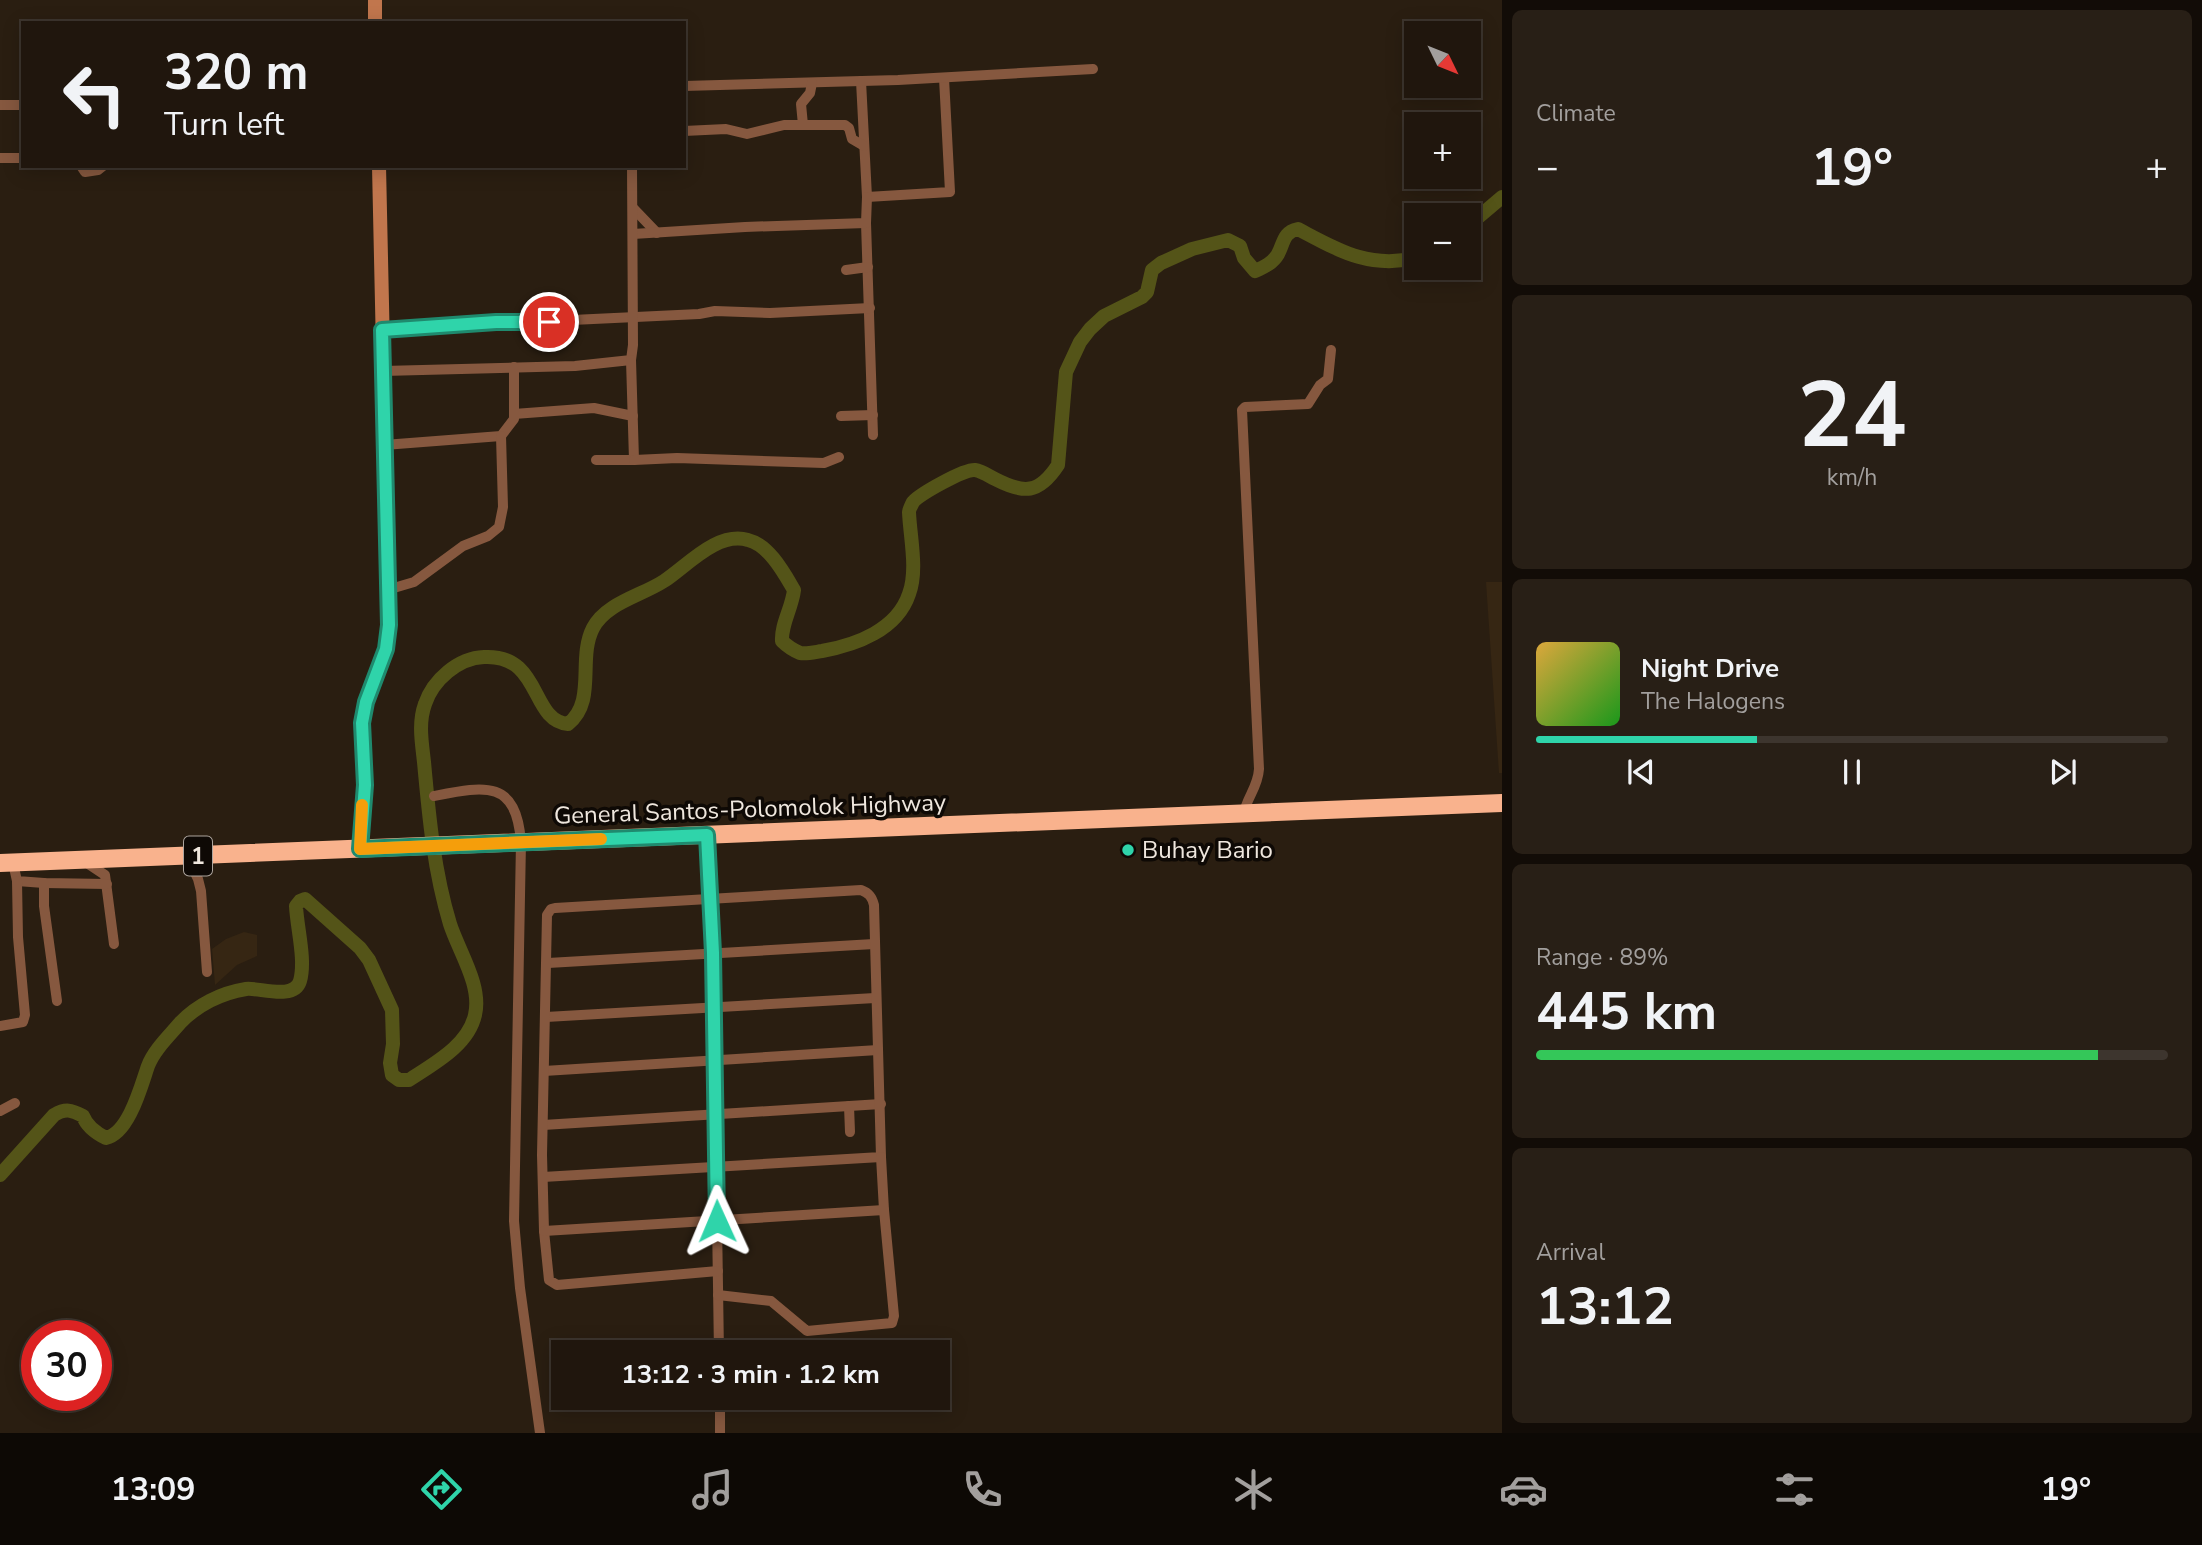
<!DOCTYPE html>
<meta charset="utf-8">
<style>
:root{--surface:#20160d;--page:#281f16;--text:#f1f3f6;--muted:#a29f9d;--line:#3d352e;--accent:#2fd4aa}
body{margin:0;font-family:"Nunito Sans",sans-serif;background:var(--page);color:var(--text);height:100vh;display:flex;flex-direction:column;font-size:26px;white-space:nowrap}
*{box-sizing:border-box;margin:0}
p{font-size:23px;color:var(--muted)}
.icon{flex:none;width:38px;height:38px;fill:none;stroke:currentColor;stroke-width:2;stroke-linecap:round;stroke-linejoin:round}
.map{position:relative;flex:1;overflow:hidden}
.drawer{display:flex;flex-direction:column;gap:10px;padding:10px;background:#120c07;width:700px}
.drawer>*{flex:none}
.guide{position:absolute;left:21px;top:21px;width:665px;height:147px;border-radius:0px;box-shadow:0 4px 18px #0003,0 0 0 2px var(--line);background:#20160d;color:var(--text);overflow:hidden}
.needle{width:46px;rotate:133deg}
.controls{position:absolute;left:1404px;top:21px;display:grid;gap:14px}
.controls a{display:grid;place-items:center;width:77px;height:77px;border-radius:0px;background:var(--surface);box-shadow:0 4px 18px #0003,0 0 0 2px var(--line);font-size:35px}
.speed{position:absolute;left:21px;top:1320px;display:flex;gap:14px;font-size:35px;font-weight:700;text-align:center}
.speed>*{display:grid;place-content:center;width:91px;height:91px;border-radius:50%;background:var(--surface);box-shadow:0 4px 18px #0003,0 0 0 2px var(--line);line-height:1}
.speed .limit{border:10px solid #d22;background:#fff;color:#111}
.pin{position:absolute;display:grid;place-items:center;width:60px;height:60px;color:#fff;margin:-30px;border:4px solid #fff;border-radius:50%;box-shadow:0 2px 7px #0007}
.me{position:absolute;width:77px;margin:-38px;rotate:359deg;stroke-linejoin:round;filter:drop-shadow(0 0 5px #0008)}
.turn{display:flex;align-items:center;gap:24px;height:147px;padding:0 28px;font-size:32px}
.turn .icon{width:91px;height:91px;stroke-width:2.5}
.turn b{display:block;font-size:49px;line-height:60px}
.big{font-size:52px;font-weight:700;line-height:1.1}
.drawer .card{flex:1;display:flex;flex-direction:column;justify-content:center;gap:10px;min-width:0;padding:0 24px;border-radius:10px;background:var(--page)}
.drawer .dial{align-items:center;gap:0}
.dial b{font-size:91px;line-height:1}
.song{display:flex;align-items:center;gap:21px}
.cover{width:84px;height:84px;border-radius:10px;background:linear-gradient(135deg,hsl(40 70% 55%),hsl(120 70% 35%))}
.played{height:7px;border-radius:4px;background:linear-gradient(90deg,var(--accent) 35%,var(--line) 35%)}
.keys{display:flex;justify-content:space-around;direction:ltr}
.heat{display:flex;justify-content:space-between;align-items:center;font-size:38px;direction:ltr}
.charge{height:10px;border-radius:5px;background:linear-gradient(90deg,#34c759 89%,var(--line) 0)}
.trip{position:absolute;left:551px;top:1340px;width:399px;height:70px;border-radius:0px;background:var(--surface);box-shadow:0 4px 18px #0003,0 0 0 2px var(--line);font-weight:700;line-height:70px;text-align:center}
.tabs{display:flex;height:112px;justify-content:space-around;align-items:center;background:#0d0905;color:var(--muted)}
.tabs .icon{width:49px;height:49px}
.tabs .current{color:var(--accent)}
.tabs b{font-size:32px;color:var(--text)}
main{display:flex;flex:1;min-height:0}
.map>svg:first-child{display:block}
.built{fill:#362613}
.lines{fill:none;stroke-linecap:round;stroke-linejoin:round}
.river{stroke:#545418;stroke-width:14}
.street{stroke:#86583f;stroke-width:10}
.secondary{stroke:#c1764d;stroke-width:14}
.highway{stroke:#f9b28d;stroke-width:18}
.route-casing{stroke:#1f8a6e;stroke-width:18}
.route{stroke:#2fd4aa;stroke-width:12}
.slow{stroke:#f59e0b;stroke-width:12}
.poi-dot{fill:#2fd4aa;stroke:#0e0905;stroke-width:2.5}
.labels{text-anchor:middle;stroke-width:7;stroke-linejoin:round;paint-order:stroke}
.shield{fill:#0e0905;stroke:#aca49d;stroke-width:2}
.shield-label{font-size:23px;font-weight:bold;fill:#efe7de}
.street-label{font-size:24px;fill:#efe7de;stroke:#0e0905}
.poi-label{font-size:24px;fill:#efe7de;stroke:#0e0905;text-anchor:start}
</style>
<main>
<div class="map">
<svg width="1502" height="1433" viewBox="0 0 1502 1433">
<rect width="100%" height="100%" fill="#2a1e11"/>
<g class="built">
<path d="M1486 582H1502V773H1499Z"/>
<path d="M244 932 257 935V956L237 965 215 985 212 949 226 939Z"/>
</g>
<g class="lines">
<g class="river">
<path d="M1468 226 1502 197"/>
<path d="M0 1175 54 1115C66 1108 71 1110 83 1116 87 1127 96 1133 106 1138 129 1133 141 1086 148 1066 154 1050 169 1036 180 1023 197 1005 221 993 246 989 258 987 294 1001 300 981 306 960 297 928 296 906L300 901 305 899 360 948 369 960 392 1010 393 1044 390 1063 392 1075 399 1080H409C433 1064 468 1046 475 1015 482 985 459 952 450 924 434 871 429 817 424 762 422 743 418 723 425 704 433 680 458 658 484 657 542 654 530 721 568 724 597 701 577 659 593 628 606 603 641 596 664 581 687 566 717 531 748 540 769 545 784 573 794 590 792 608 781 624 782 641 787 646 793 650 800 653 807 654 815 652 822 651 856 645 897 630 909 594 918 570 910 537 909 512 909 511 912 504 913 502 920 494 964 469 975 470 982 471 989 476 995 479 1024 494 1039 494 1058 465L1066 372 1080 342 1090 329 1104 316 1142 297 1147 292 1152 270 1161 263 1192 249 1228 240 1240 246 1244 258 1255 271C1264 267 1273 263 1278 254 1284 243 1283 232 1298 229 1338 250 1368 269 1416 258"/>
</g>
<g class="street">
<path d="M861 81 867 197 950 192 944 78"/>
<path d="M684 86 898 80 1093 69"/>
<path d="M0 105H23"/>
<path d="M803 125 801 104 810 93 812 83"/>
<path d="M684 131 726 129 747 134 784 125H845L849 128 852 139 864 146"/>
<path d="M0 158H23"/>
<path d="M81 166 85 172 98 170 103 166"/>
<path d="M633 208 657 233"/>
<path d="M866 223 873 435"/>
<path d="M633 234 745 227 866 223 867 197"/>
<path d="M846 270 868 267"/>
<path d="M382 329C488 323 593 320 699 314L715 311 770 313 870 308"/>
<path d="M383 371 575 366 631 360 633 345 632 166"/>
<path d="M514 414 594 408 633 416"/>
<path d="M841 416 873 415"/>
<path d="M384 445 501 436 514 419V367"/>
<path d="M596 460H634L631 360"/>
<path d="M634 460 677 458 824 463 839 457"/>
<path d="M387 590 414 582 463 546 488 536 499 527 503 507 501 436"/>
<path d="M434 796C485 786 516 779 521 842L514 1221 520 1288 540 1433"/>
<path d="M1244 813C1247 797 1258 787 1259 769L1242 410 1245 407 1308 404 1320 385 1328 379 1331 350"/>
<path d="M707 835 713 953 719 1353"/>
<path d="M187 856 198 879 201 891 207 972"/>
<path d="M84 861 105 875 114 944"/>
<path d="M13 863 17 881 44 883 107 884"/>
<path d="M44 883V906L57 1001"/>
<path d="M548 963 874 944"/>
<path d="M546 1017 875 998"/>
<path d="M0 1026 23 1022 25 1015 18 937 17 881"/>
<path d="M544 1071 878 1050"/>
<path d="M849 1106 850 1132"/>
<path d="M0 1111 15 1103"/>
<path d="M543 1125 881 1104"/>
<path d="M543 1177 881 1157 874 905C872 897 869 893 861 890L555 908 551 909 547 915 542 1155 544 1231 549 1280 557 1285 718 1271"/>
<path d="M544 1231 884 1210"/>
<path d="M718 1295 771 1301 807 1331 892 1323 894 1316 884 1210 881 1157"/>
<path d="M720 1398V1433"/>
</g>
<g class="secondary">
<path d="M375 0V23"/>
<path d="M360 849 364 785 362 723 366 702 386 649 389 625 379 166"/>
</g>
<path class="highway" d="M0 863 1502 803"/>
</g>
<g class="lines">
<g class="route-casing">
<path id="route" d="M549 322H496L382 330 389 625 386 649 366 702 362 723 365 785 360 849 707 835 713 953 717 1221"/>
</g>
<use href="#route" class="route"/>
<path class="slow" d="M362 805 360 849 601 839"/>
</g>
<circle class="poi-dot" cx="1128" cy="850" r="7"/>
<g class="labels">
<rect class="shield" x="184" y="836.5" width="28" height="39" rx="5"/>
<g class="shield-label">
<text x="198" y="864">1</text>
</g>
<g class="street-label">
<text transform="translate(750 809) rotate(-2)" y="8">General Santos-Polomolok Highway</text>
</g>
<g class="poi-label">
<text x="1142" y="858">Buhay Bario</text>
</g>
</g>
</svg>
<div class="controls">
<a><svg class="needle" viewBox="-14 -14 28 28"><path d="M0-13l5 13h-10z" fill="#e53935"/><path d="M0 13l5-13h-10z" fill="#a29f9d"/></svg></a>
<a>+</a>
<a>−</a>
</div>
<div class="speed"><div class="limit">30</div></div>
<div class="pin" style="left:549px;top:322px;background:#d93025"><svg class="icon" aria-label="arrive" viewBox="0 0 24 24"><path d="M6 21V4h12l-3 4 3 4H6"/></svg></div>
<svg class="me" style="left:717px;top:1221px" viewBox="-20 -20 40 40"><path d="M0-17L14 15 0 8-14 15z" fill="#2fd4aa" stroke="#fff" stroke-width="4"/></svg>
<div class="trip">13:12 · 3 min · 1.2 km</div>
<div class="guide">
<div class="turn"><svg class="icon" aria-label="left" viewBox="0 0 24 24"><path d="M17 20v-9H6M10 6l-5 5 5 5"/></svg><div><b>320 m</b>Turn left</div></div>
</div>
</div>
<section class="drawer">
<div class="card"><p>Climate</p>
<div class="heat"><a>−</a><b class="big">19°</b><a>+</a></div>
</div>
<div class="card dial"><b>24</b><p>km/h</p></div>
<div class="card">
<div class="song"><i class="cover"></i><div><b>Night Drive</b><p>The Halogens</p></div></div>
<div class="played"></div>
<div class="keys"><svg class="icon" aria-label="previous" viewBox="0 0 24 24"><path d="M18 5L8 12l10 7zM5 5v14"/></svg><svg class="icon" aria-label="pause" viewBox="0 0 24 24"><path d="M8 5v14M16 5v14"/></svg><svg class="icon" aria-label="next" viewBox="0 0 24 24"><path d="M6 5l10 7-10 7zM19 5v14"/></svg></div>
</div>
<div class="card"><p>Range · 89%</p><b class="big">445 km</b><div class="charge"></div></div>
<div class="card"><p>Arrival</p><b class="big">13:12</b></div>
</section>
</main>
<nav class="tabs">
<b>13:09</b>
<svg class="icon current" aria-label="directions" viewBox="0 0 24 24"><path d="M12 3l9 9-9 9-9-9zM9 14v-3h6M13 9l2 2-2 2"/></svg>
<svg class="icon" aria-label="music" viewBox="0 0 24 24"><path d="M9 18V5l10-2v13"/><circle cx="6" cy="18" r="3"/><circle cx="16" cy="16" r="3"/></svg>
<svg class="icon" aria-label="phone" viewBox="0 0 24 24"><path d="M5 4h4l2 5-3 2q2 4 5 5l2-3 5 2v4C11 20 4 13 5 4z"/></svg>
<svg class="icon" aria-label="climate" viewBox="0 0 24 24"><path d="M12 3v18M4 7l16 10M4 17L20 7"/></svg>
<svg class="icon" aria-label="car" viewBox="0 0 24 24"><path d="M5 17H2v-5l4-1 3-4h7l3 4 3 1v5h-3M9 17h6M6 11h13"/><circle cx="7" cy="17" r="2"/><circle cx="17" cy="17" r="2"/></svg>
<svg class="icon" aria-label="filters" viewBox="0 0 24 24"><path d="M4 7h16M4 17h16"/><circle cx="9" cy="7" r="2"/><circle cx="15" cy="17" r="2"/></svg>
<b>19°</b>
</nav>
